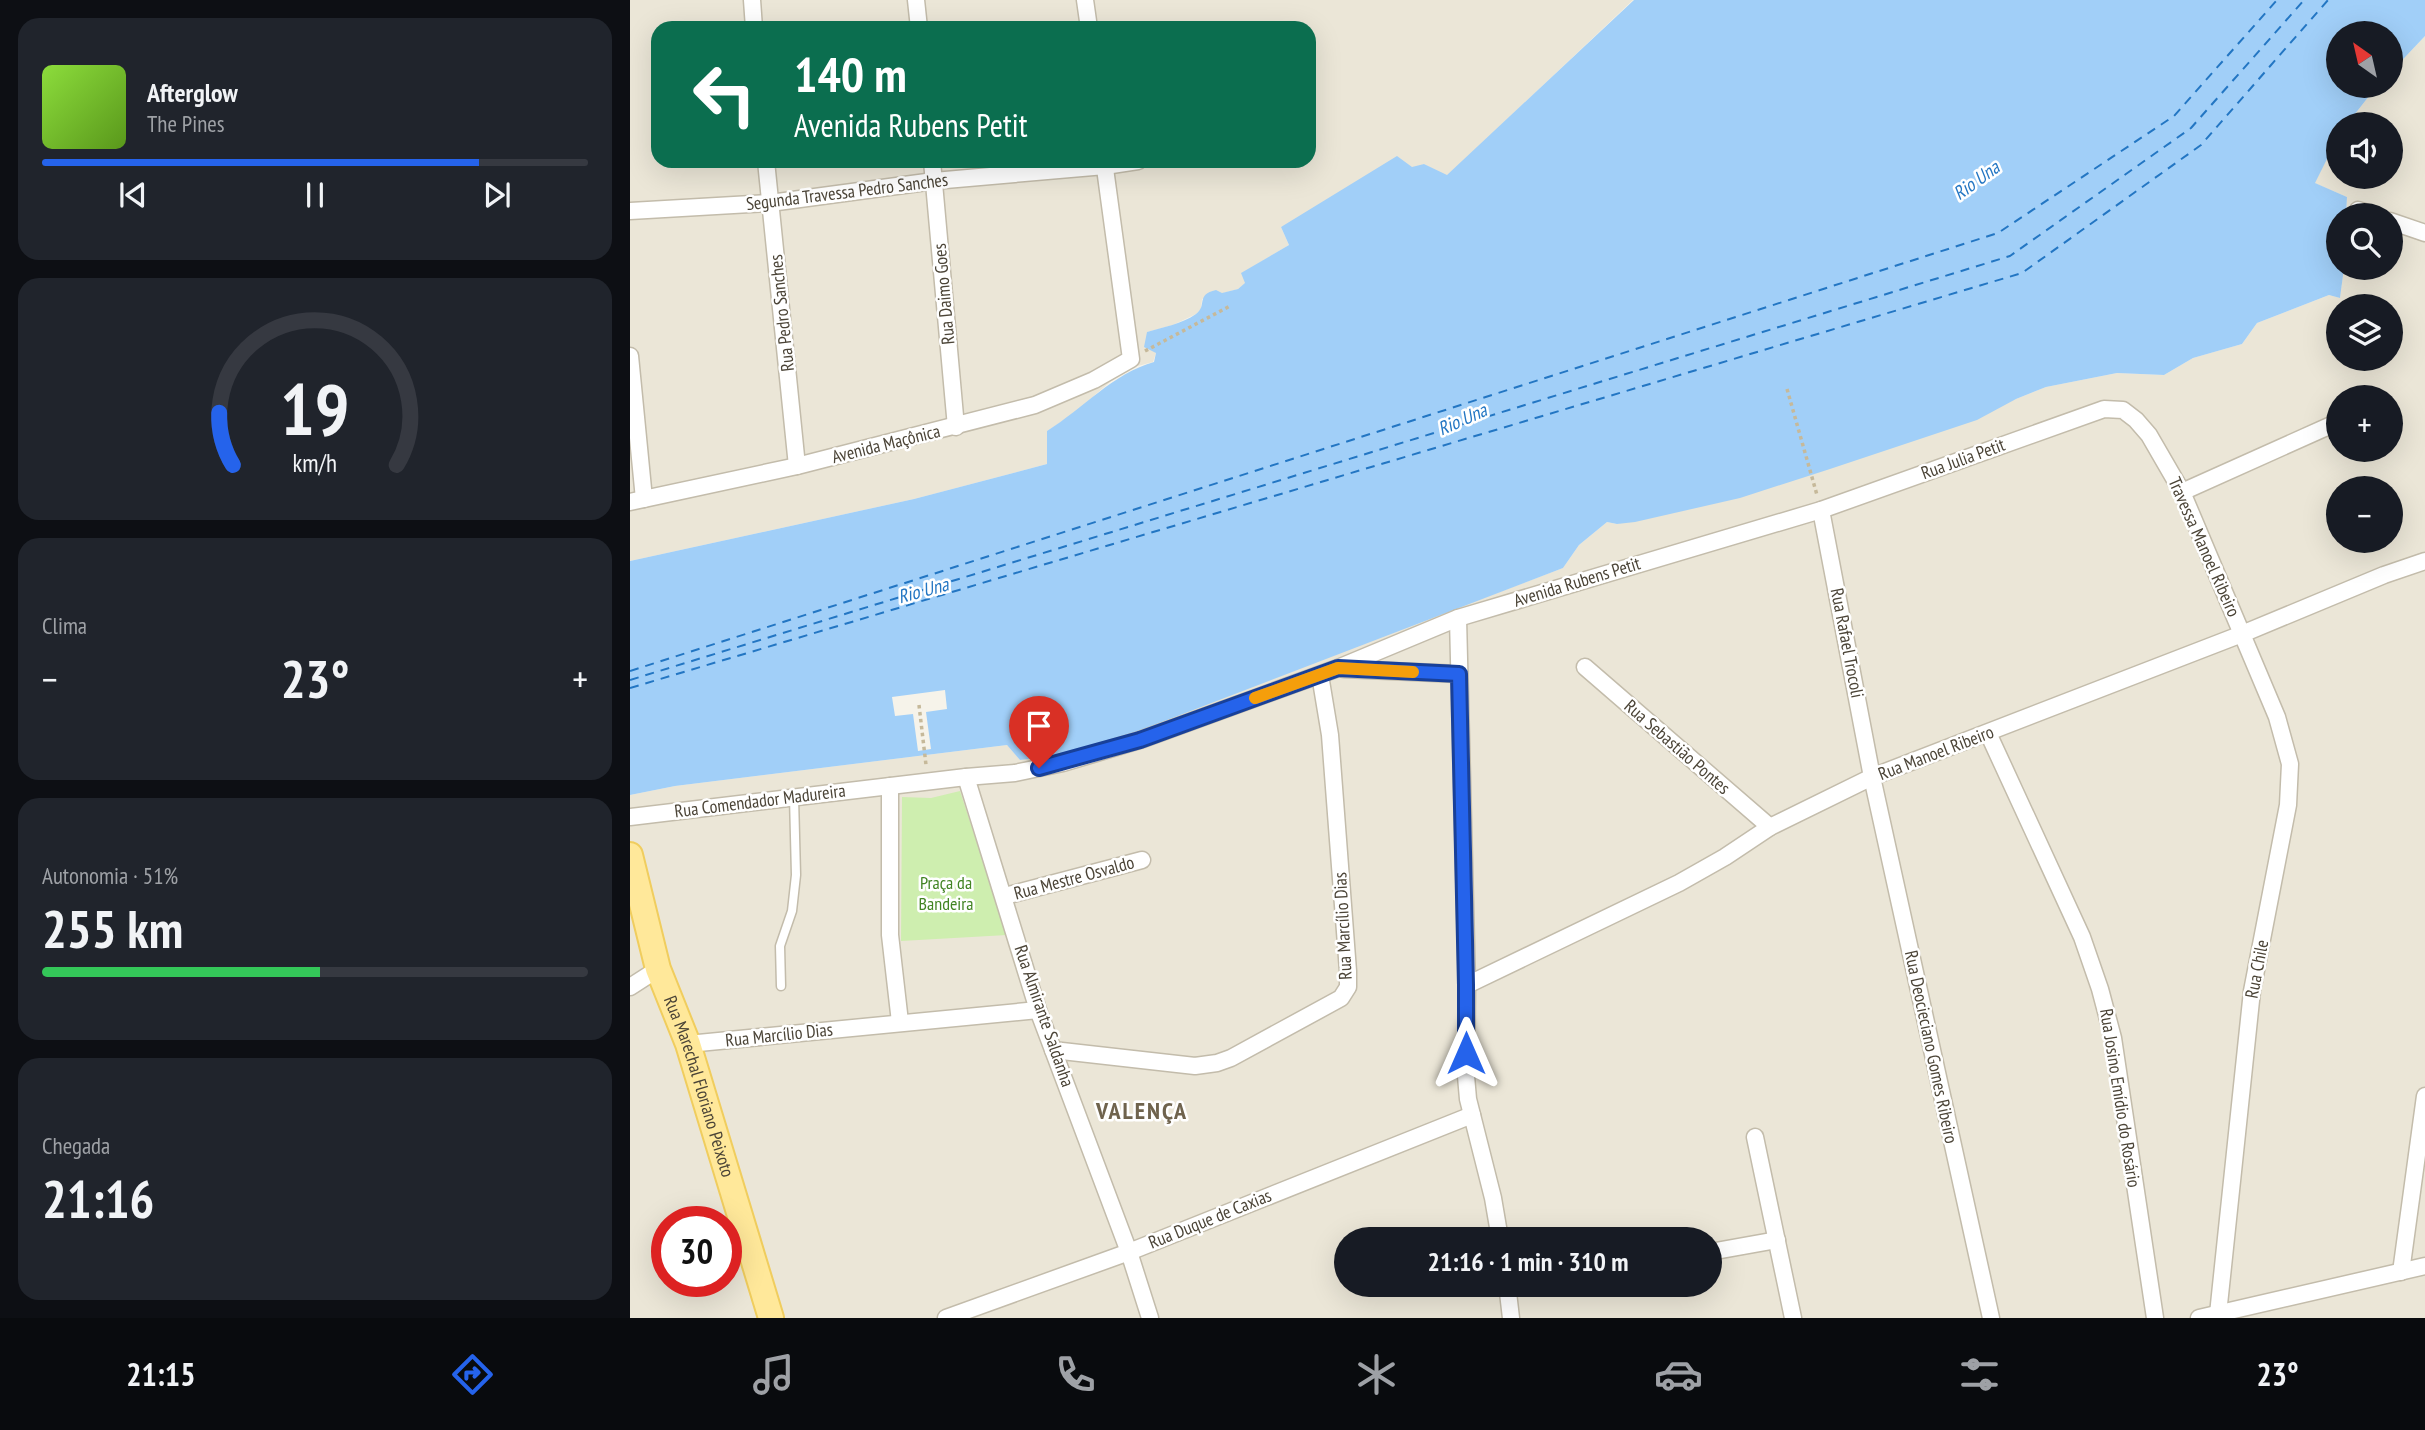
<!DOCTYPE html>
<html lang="pt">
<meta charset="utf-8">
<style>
:root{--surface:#171b24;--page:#20242c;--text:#f1f3f6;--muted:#9ea1a6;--line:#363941;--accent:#2563eb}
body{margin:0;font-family:"PT Sans Narrow",sans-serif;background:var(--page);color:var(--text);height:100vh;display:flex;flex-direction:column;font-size:26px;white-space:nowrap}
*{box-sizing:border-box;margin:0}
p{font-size:23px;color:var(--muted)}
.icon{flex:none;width:38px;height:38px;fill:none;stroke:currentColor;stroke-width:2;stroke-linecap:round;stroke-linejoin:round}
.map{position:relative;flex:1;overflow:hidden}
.sheet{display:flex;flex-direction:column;gap:18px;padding:18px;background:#0d0f14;width:630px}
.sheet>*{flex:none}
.hud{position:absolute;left:21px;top:21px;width:665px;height:147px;border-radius:21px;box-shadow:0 7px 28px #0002;background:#0b6e4f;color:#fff;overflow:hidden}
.needle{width:46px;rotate:326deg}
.controls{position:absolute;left:1696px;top:21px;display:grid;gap:14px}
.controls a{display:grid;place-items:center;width:77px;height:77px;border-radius:50%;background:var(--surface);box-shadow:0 7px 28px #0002;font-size:35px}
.speed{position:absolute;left:21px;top:1206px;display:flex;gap:14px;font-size:35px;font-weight:700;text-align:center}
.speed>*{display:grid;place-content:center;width:91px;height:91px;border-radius:50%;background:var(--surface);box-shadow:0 7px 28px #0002;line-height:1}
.speed .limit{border:10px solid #d22;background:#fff;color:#111}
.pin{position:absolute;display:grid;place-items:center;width:60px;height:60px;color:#fff;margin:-72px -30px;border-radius:50% 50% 50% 0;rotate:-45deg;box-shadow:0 0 7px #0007}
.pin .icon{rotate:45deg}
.me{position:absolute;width:77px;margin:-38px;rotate:0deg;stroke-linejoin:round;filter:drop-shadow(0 0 5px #0008)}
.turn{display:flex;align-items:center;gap:24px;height:147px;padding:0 28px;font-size:32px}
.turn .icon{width:91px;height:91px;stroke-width:2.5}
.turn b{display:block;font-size:49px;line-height:60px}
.big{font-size:52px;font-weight:700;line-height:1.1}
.sheet .tile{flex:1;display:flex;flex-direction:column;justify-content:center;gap:10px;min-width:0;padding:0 24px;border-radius:21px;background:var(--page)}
.sheet .dial{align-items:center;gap:0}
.dial svg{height:182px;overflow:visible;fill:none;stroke:var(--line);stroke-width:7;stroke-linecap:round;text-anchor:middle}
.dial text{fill:var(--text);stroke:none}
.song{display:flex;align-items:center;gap:21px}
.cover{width:84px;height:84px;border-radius:10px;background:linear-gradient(135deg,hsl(90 70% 55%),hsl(90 70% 35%))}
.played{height:7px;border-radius:4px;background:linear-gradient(90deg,var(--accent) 80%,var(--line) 80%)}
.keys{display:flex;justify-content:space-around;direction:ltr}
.heat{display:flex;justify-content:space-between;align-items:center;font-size:38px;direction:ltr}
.charge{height:10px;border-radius:5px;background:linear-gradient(90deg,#34c759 51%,var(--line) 0)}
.trip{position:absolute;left:704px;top:1227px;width:388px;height:70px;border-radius:35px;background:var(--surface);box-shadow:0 7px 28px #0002;font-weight:700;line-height:70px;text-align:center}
.tab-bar{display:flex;height:112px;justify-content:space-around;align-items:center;background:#090b0e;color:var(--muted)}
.tab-bar .icon{width:49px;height:49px}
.tab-bar .on{color:var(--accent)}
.tab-bar b{font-size:32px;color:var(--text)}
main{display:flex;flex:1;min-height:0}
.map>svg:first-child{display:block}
.residential{fill:#ebe6d7;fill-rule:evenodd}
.green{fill:#ceeeaf}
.water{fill:#a1cff8}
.pier{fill:#f6f3ea}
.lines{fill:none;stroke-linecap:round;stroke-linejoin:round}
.ferry{stroke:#2376c3;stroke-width:2;stroke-dasharray:9 7;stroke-linecap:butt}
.service-casing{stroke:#c3bcab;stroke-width:11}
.minor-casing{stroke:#c3bcab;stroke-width:19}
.primary-casing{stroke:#f0cd5e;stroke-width:28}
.path{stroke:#c6b99a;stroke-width:3.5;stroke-dasharray:3.5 3.5;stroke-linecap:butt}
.service{stroke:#fff;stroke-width:8}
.minor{stroke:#fff;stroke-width:16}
.primary{stroke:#ffe89a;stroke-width:24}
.route-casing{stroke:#184099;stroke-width:18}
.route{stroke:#2563eb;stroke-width:12}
.slow{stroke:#f59e0b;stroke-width:12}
.labels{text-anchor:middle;stroke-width:5;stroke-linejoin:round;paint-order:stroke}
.street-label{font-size:18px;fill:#4b4437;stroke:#fff}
.park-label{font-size:18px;fill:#428423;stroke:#fff}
.water-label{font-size:19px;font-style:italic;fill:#2376c3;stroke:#fff}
.district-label{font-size:24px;font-weight:bold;letter-spacing:2px;fill:#6f634d;stroke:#fff}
</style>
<main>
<section class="sheet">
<div class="tile">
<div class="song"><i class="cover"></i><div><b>Afterglow</b><p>The Pines</p></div></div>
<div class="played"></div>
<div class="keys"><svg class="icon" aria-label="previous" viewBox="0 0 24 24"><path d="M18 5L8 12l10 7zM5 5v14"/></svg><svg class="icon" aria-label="pause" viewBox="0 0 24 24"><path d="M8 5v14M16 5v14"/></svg><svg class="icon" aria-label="next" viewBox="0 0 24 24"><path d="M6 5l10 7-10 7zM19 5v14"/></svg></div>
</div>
<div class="tile dial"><svg viewBox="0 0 100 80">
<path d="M14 69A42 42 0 1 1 86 69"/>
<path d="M14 69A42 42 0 0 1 8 46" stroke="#2563eb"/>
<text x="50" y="56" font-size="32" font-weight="700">19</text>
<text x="50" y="72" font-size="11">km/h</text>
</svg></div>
<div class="tile"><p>Clima</p>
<div class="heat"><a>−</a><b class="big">23°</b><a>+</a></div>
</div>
<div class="tile"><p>Autonomia · 51%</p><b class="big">255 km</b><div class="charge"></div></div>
<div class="tile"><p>Chegada</p><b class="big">21:16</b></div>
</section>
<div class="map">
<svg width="1795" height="1318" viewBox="0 0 1795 1318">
<rect width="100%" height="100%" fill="#f6f3ea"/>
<g class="residential">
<path d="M0 0H1003L817 176 794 164 651 227 659 245 612 273 616 283 608 289 572 299 571 309 566 314 543 325 517 332 526 353 523 362 504 367 480 382 442 415 417 431V464L284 499 0 561ZM28 28H679V161H28Z"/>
<path d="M1795 36V1318H0V795L45 786 377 745 390 760 532 722 645 676 933 568 949 545 977 522 987 524 1386 399 1416 387 1487 373 1534 375 1563 358 1612 344 1627 323 1699 295 1710 298 1714 268H1760V215H1716L1717 197 1684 183 1708 137V177H1760V124H1717L1747 86H1760L1761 72ZM1708 306H1760V359H1708ZM1708 397H1760V450H1708ZM1708 488H1760V541H1708ZM37 1222H96V1281H37ZM716 1239H1080V1284H716Z"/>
</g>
<path class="green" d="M330 791 377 935 271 941 272 797 301 798Z"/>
<path class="water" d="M1004 0H1795V36L1761 72 1760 33H1708V86H1747L1717 124H1708V137L1685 183 1717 197 1716 215H1708V268H1714L1710 298 1699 295 1627 323 1612 344 1563 358 1534 375 1487 373 1416 387 1386 399 1347 420 1200 469 1110 498 1005 522 987 524 977 522 949 545 933 568 454 752 390 760 377 745 45 786 0 795V561L284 499 417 464V431C454 408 482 374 524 362L526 353 514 347 517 332C533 327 552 324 566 314 578 305 565 295 586 290L592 293 608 289 615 283 611 273 659 245 651 227 767 156 782 167 794 164 817 175Z"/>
<path class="pier" d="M315 690 317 709 296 712 301 749 288 751 283 714 265 716 262 697Z"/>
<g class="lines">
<g class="ferry">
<path d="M0 671 1368 233 1544 116 1647 0"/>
<path d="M0 680 1380 256 1561 128 1674 0"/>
<path d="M0 688 1392 273 1571 145 1698 0"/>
</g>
<g class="service-casing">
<path id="service" d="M151 986 150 946 162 911 166 875 164 797"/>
</g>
<g class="minor-casing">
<g id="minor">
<path d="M122 0 124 28"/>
<path d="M286 0 289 28"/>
<path d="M455 0 459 28"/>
<path d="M136 161 167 466"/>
<path d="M302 161 326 427"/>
<path d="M1728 210 1745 215"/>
<path d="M0 211 140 203 304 181 475 166 508 161"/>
<path d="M1760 221 1795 233"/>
<path d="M0 356 14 499"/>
<path d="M1552 492 1708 422"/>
<path d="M0 502 167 466 405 405 464 380 501 359 474 161"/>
<path d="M1191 510 1242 777 1361 1318"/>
<path d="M828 618 837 985 836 1076 838 1099 863 1198 870 1239"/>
<path d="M955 667 1140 827"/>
<path d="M714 669 829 674"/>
<path d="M1358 733 1452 937 1470 989 1483 1038 1525 1318"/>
<path d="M336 777 408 1010 499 1252 520 1318"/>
<path d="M260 786V935L270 1022"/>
<path d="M0 817 336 777 385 773 433 763 510 740 708 668 828 618 1191 510 1474 409 1493 410 1506 420 1519 435 1552 492 1647 717 1660 764 1658 805 1622 991 1588 1314"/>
<path d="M375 896 512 860"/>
<path d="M837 985 1049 883 1095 857 1140 827 1242 777 1612 634 1754 575 1795 561"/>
<path d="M0 987 28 969"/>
<path d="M58 1044 408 1010"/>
<path d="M423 1050 565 1066 587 1063 601 1058 711 998 718 987V971L700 735 690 675"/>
<path d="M1125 1137 1163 1318"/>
<path d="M1080 1252 1147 1240"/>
<path d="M1771 1272 1795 1096"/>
<path d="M877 1284 881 1318"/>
<path d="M316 1318 499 1252 842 1115"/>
<path d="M1569 1318 1795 1266"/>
</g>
</g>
<g class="primary-casing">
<g id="primary">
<path id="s1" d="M0 855 28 969 58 1044 141 1318"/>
</g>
</g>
<g class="path">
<path d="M515 351 600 306"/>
<path d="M1157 389 1187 495"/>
<path d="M289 705 296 765"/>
</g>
<use href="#service" class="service"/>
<use href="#minor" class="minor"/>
<use href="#primary" class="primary"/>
</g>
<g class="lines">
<g class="route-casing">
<path id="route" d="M409 768 510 740 708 668 829 674 836 985V1053"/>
</g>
<use href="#route" class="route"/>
<path class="slow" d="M625 698 708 668 783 672"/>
</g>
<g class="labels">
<g class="street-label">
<text transform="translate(217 192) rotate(-7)" y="6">Segunda Travessa Pedro Sanches</text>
<text transform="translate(314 294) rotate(-95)" y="6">Rua Daimo Goes</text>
<text transform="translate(152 313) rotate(-96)" y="6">Rua Pedro Sanches</text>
<text transform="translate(256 444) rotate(-14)" y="6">Avenida Maçônica</text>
<text transform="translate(1333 459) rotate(-20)" y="6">Rua Julia Petit</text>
<text transform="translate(1574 547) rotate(66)" y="6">Travessa Manoel Ribeiro</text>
<text transform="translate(947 582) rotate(-17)" y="6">Avenida Rubens Petit</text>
<text transform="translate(1217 643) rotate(79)" y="6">Rua Rafael Trocoli</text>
<text transform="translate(1047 747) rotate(41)" y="6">Rua Sebastião Pontes</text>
<text transform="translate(1306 753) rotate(-21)" y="6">Rua Manoel Ribeiro</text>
<text transform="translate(130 801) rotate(-7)" y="6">Rua Comendador Madureira</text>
<text transform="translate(444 878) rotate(-15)" y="6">Rua Mestre Osvaldo</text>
<text transform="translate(713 926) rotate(-93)" y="6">Rua Marcílio Dias</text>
<text transform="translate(1627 969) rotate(-79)" y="6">Rua Chile</text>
<text transform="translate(414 1016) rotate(71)" y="6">Rua Almirante Saldanha</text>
<text transform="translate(149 1035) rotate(-6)" y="6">Rua Marcílio Dias</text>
<text transform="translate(1301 1047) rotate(78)" y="6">Rua Deocieciano Gomes Ribeiro</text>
<text dy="6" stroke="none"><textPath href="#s1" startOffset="242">Rua Marechal Floriano Peixoto</textPath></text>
<text transform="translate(1490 1098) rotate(81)" y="6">Rua Josino Emídio do Rosário</text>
<text transform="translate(580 1219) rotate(-22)" y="6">Rua Duque de Caxias</text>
</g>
<g class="park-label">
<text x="316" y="889">Praça da<tspan x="316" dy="21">Bandeira</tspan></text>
</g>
<g class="water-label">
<text transform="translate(1346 180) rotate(-36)" y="7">Rio Una</text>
<text transform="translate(832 419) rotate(-24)" y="7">Rio Una</text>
<text transform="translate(293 590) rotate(-15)" y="7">Rio Una</text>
</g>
<g class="district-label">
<text x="512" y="1119">VALENÇA</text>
</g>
</g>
</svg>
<div class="controls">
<a><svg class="needle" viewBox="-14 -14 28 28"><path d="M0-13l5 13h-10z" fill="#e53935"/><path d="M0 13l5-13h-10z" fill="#9ea1a6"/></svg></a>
<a><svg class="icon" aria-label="sound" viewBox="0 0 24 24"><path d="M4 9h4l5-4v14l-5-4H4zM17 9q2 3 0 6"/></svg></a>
<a><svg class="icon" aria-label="search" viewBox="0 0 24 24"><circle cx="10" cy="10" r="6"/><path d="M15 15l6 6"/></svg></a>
<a><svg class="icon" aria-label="layers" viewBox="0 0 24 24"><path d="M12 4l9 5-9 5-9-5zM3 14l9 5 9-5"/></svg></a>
<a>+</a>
<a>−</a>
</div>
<div class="speed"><div class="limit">30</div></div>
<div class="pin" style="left:409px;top:768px;background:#d93025"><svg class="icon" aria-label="arrive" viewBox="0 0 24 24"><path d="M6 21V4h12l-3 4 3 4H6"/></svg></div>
<svg class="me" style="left:836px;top:1053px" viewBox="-20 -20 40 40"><path d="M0-17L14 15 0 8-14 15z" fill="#2563eb" stroke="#fff" stroke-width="4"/></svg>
<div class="trip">21:16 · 1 min · 310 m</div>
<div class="hud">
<div class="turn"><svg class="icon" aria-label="left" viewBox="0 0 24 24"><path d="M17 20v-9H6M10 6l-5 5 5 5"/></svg><div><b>140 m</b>Avenida Rubens Petit</div></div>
</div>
</div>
</main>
<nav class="tab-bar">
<b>21:15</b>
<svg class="icon on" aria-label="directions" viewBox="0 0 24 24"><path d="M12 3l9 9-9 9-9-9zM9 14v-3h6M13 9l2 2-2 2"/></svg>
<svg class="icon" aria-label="music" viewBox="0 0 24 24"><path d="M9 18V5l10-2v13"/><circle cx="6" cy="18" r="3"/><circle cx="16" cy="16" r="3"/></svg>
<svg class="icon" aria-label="phone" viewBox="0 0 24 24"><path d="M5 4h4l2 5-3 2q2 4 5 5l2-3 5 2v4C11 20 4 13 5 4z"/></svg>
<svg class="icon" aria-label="climate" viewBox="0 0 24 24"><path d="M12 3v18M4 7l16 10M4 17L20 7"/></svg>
<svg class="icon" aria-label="car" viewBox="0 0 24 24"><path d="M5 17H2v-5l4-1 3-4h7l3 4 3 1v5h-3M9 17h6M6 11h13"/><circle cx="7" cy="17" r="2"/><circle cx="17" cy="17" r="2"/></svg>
<svg class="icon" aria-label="filters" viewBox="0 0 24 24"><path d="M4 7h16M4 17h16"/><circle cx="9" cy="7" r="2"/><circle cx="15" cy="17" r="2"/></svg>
<b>23°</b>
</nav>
